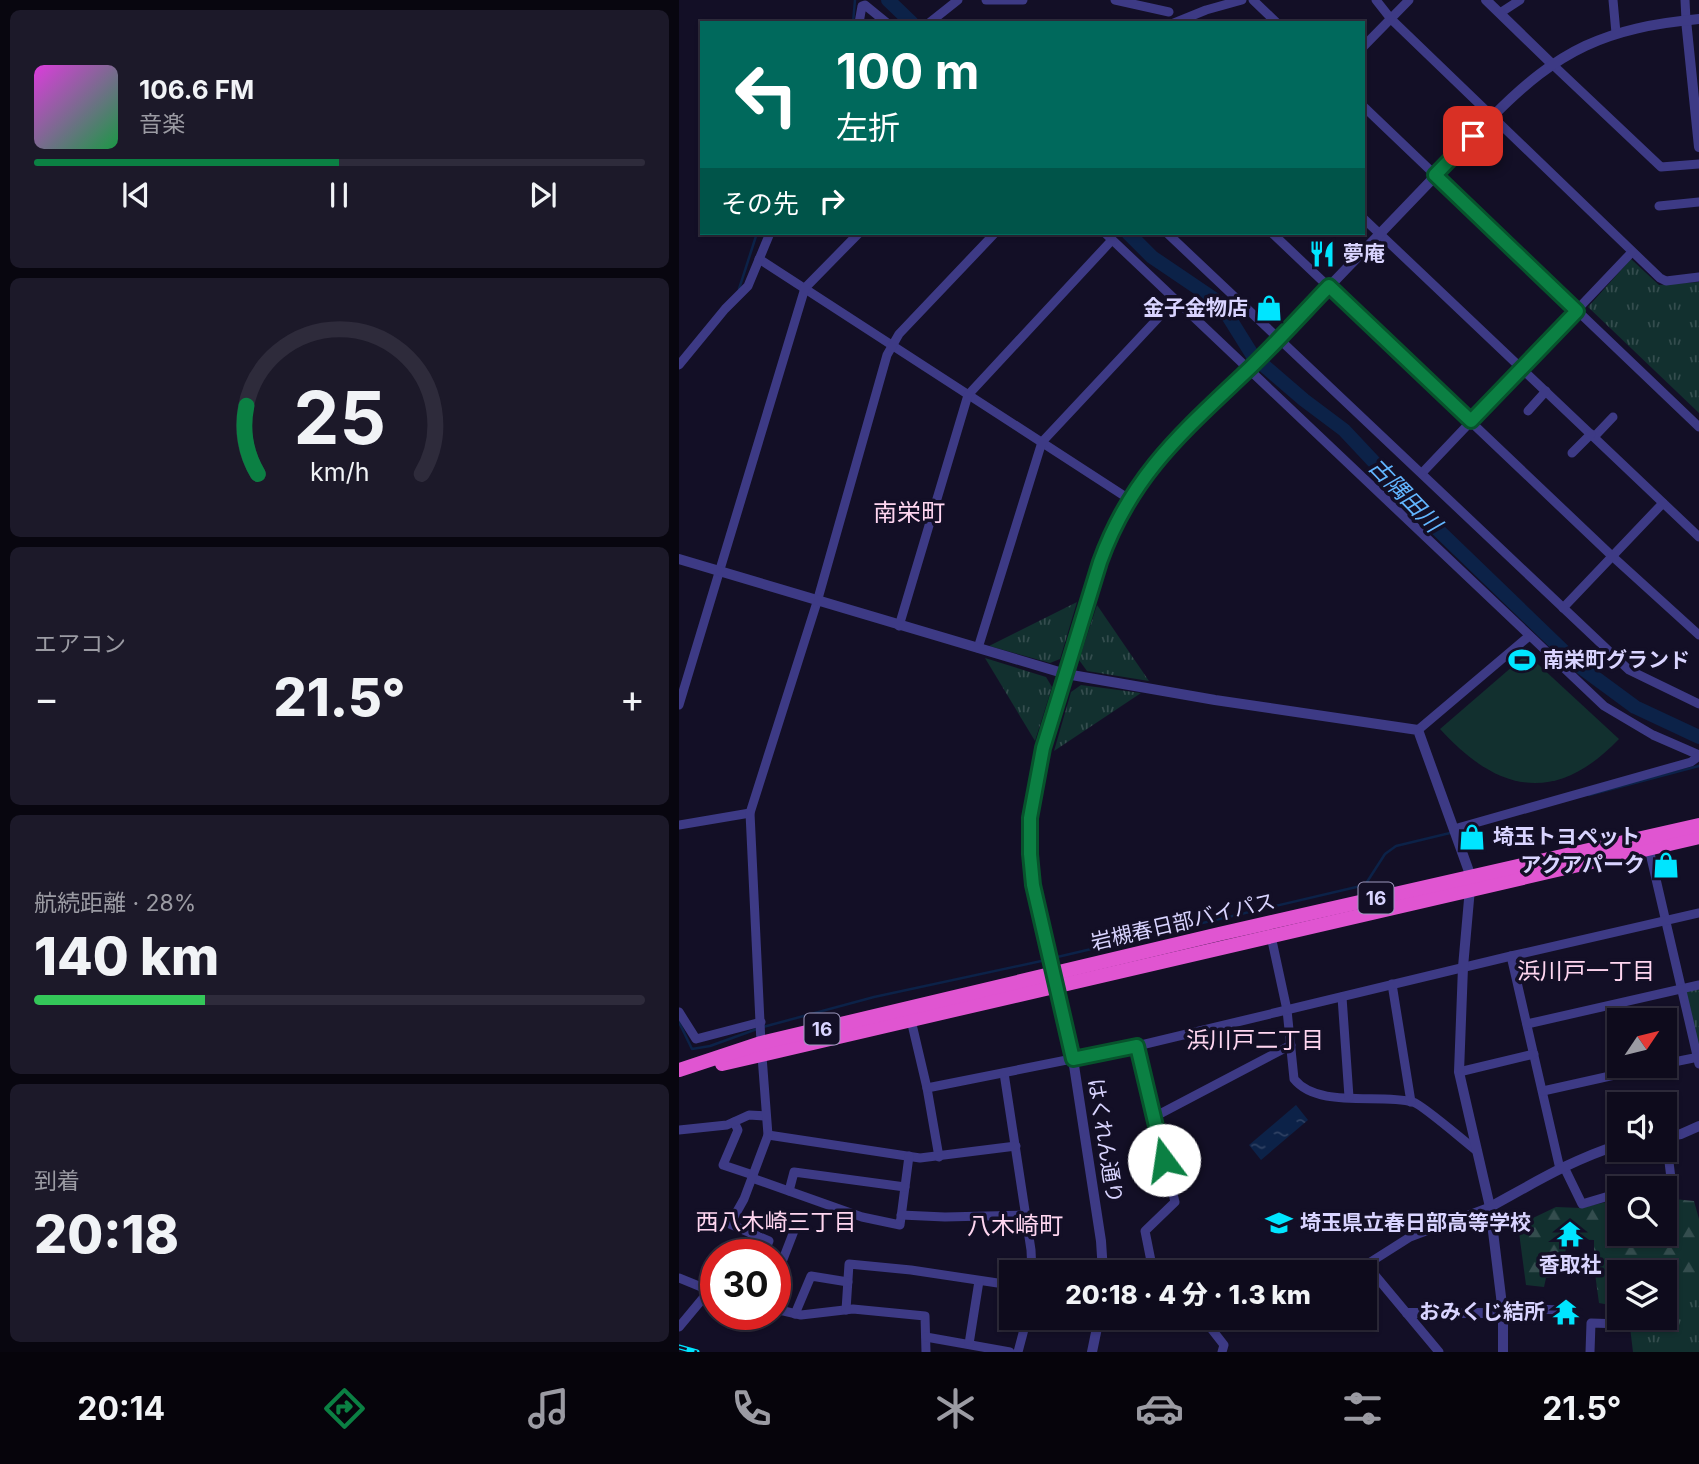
<!DOCTYPE html>
<html lang="ja">
<meta charset="utf-8">
<style>
:root{--surface:#0e0b1c;--page:#1c1929;--text:#f1f3f6;--muted:#9b9ba3;--line:#2e2b3b;--accent:#0b8043}
body{margin:0;font-family:Inter,"Noto Sans JP",sans-serif;background:var(--page);color:var(--text);height:100vh;display:flex;flex-direction:column;font-size:26px;white-space:nowrap}
*{box-sizing:border-box;margin:0}
p{font-size:23px;color:var(--muted)}
.icon{flex:none;width:38px;height:38px;fill:none;stroke:currentColor;stroke-width:2;stroke-linecap:round;stroke-linejoin:round}
.map{position:relative;flex:1;overflow:hidden}
.side{display:flex;flex-direction:column;gap:10px;padding:10px;background:#08060f;width:679px}
.side>*{flex:none}
.hud{position:absolute;left:21px;top:21px;width:665px;height:214px;border-radius:0px;box-shadow:0 2px 5px #0004,0 0 0 2px var(--line);background:#00695c;color:#fff;overflow:hidden}
.needle{width:46px;rotate:55deg}
.tools{position:absolute;left:928px;top:1008px;display:grid;gap:14px}
.tools a{display:grid;place-items:center;width:70px;height:70px;border-radius:0px;background:var(--surface);box-shadow:0 2px 5px #0004,0 0 0 2px var(--line);font-size:35px}
.speed{position:absolute;left:21px;top:1239px;display:flex;gap:14px;font-size:35px;font-weight:700;text-align:center}
.speed>*{display:grid;place-content:center;width:91px;height:91px;border-radius:50%;background:var(--surface);box-shadow:0 2px 5px #0004,0 0 0 2px var(--line);line-height:1}
.speed .limit{border:10px solid #d22;background:#fff;color:#111}
.pin{position:absolute;display:grid;place-items:center;width:60px;height:60px;color:#fff;margin:-30px;border-radius:14px;box-shadow:0 4px 10px #0006}
.me{position:absolute;width:77px;margin:-38px;rotate:346deg;stroke-linejoin:round;filter:drop-shadow(0 0 5px #0008)}
.turn{display:flex;align-items:center;gap:24px;height:147px;padding:0 21px;font-size:32px}
.turn .icon{width:91px;height:91px;stroke-width:2.5}
.turn b{display:block;font-size:49px;line-height:60px}
.then{display:flex;align-items:center;height:66px;padding:0 21px;background:#0003;gap:14px;font-size:26px}
.big{font-size:52px;font-weight:800;line-height:1.1}
.side .card{flex:1;display:flex;flex-direction:column;justify-content:center;gap:10px;min-width:0;padding:0 24px;border-radius:10px;background:var(--page)}
.side .dial{align-items:center;gap:0}
.dial svg{height:182px;overflow:visible;fill:none;stroke:var(--line);stroke-width:7;stroke-linecap:round;text-anchor:middle}
.dial text{fill:var(--text);stroke:none}
.song{display:flex;align-items:center;gap:21px}
.cover{width:84px;height:84px;border-radius:10px;background:linear-gradient(135deg,hsl(300 70% 55%),hsl(140 70% 35%))}
.played{height:7px;border-radius:4px;background:linear-gradient(90deg,var(--accent) 50%,var(--line) 50%)}
.keys{display:flex;justify-content:space-around;direction:ltr}
.heat{display:flex;justify-content:space-between;align-items:center;font-size:38px;direction:ltr}
.charge{height:10px;border-radius:5px;background:linear-gradient(90deg,#34c759 28%,var(--line) 0)}
.trip{position:absolute;left:320px;top:1260px;width:378px;height:70px;border-radius:0px;background:var(--surface);box-shadow:0 2px 5px #0004,0 0 0 2px var(--line);font-weight:800;line-height:70px;text-align:center}
.dock{display:flex;height:112px;justify-content:space-around;align-items:center;background:#06040b;color:var(--muted)}
.dock .icon{width:49px;height:49px}
.dock .on{color:var(--accent)}
.dock b{font-size:32px;color:var(--text)}
main{display:flex;flex:1;min-height:0}
.map>svg:first-child{display:block}
.forest{fill:url(#forest-firs)}
.park{fill:url(#park-tufts)}
.garden{fill:#12302f}
.water{fill:url(#water-ripples)}
.lines{fill:none;stroke-linecap:round;stroke-linejoin:round}
.stream{stroke:#0c2248;stroke-width:2.5}
.river{stroke:#0c2248;stroke-width:14}
.minor{stroke:#3d3a85;stroke-width:9}
.tertiary{stroke:#3d3a85;stroke-width:10}
.trunk{stroke:#e055d1;stroke-width:14}
.rail-casing{stroke:#00e5ff;stroke-width:5}
.rail{stroke:#130f26;stroke-width:2.5;stroke-dasharray:8;stroke-linecap:butt}
.route-casing{stroke:#07532c;stroke-width:18}
.route{stroke:#0b8043;stroke-width:12}
.labels{text-anchor:middle;stroke-width:7;stroke-linejoin:round;paint-order:stroke}
.shield{fill:#130f26;stroke:#9e99be;stroke-width:2}
.shield-label{font-size:19px;font-weight:bold;fill:#d9d4ff}
.poi-label{font-size:21px;font-weight:bold;fill:#d9d4ff;stroke:#130f26;text-anchor:start}
.street-label{font-size:21px;fill:#d9d4ff;stroke:#130f26}
.water-label{font-size:23px;font-style:italic;fill:#62b6ff;stroke:#130f26}
.neighbourhood-label{font-size:23px;fill:#ffd6f0;stroke:#130f26}
.quarter-label{font-size:24px;fill:#ffd6f0;stroke:#130f26}
</style>
<main>
<section class="side">
<div class="card">
<div class="song"><i class="cover"></i><div><b>106.6 FM</b><p>音楽</p></div></div>
<div class="played"></div>
<div class="keys"><svg class="icon" aria-label="previous" viewBox="0 0 24 24"><path d="M18 5L8 12l10 7zM5 5v14"/></svg><svg class="icon" aria-label="pause" viewBox="0 0 24 24"><path d="M8 5v14M16 5v14"/></svg><svg class="icon" aria-label="next" viewBox="0 0 24 24"><path d="M6 5l10 7-10 7zM19 5v14"/></svg></div>
</div>
<div class="card dial"><svg viewBox="0 0 100 80">
<path d="M14 69A42 42 0 1 1 86 69"/>
<path d="M14 69A42 42 0 0 1 9 39" stroke="#0b8043"/>
<text x="50" y="56" font-size="32" font-weight="700">25</text>
<text x="50" y="72" font-size="11">km/h</text>
</svg></div>
<div class="card"><p>エアコン</p>
<div class="heat"><a>−</a><b class="big">21.5°</b><a>+</a></div>
</div>
<div class="card"><p>航続距離 · 28%</p><b class="big">140 km</b><div class="charge"></div></div>
<div class="card"><p>到着</p><b class="big">20:18</b></div>
</section>
<div class="map">
<svg width="1020" height="1352" viewBox="0 0 1020 1352">
<defs>
<pattern id="forest-firs" width="22" height="20" patternUnits="userSpaceOnUse" patternTransform="scale(1.75)"><rect width="22" height="20" fill="#12302f"/><path d="M5 1l3.5 6h-7zM16 11l3.5 6h-7z" fill="#344d4e"/></pattern>
<pattern id="park-tufts" width="24" height="20" patternUnits="userSpaceOnUse" patternTransform="scale(1.75)"><rect width="24" height="20" fill="#12302f"/><path d="M3 7l-1-3M5 7V3M7 7l1-3M15 17l-1-3M17 17v-4M19 17l1-3" fill="none" stroke="#344d4e"/></pattern>
<pattern id="water-ripples" width="26" height="14" patternUnits="userSpaceOnUse" patternTransform="scale(1.75)"><rect width="26" height="14" fill="#0c2248"/><path d="M2 4q2-2 4 0t4 0M15 11q2-2 4 0t4 0" fill="none" stroke="#2f4163"/></pattern>
</defs>
<rect width="100%" height="100%" fill="#130f26"/>
<path class="forest" d="M985 1198 1015 1201 1020 1219V1316L980 1322 979 1318H985V1272H940V1318H945H933L931 1305 920 1303 915 1266V1240L888 1239 885 1263 877 1277 867 1278 865 1287 847 1285 839 1225 877 1207 902 1208 940 1199V1234H985Z"/>
<g class="park">
<path d="M952 259 980 285 1020 282V413L909 307Z"/>
<path d="M398 602 381 659 371 663 310 646Z"/>
<path d="M418 605 470 681 408 671 400 660Z"/>
<path d="M306 658 367 677 373 687 356 741Z"/>
<path d="M402 685 462 693 375 751 392 692Z"/>
<path d="M1020 986V1049L1006 990Z"/>
<path d="M1020 1277V1352H954L951 1327H977V1320L985 1318C985 1297 1004 1287 1020 1277Z"/>
</g>
<path class="garden" d="M848 654 940 739C877 805 819 793 761 729Z"/>
<path class="water" d="M617 1105 629 1120 582 1160 570 1145Z"/>
<g class="lines">
<g class="stream">
<path d="M174 23 176 0"/>
<path d="M60 289 78 233"/>
<path d="M910 795 1020 766"/>
<path d="M374 958 686 885 706 854 717 846 771 833"/>
<path d="M0 1022 13 1049 31 1046 78 1029"/>
<path d="M84 1027 195 997 367 960"/>
</g>
<g class="river">
<path d="M209 0 233 23"/>
<path d="M449 233 473 257 541 303 574 356 625 400 665 430 755 526 899 665 956 707 1020 737"/>
</g>
<g class="minor">
<path d="M307 0H344"/>
<path d="M436 0 490 12"/>
<path d="M574 0 598 23"/>
<path d="M697 0 712 19 981 278 987 281 1020 277"/>
<path d="M934 0 937 33"/>
<path d="M1006 0 1007 20"/>
<path d="M821 13 841 0"/>
<path d="M180 23 183 6 186 5 208 23"/>
<path d="M250 23 279 0"/>
<path d="M495 23 527 10 563 0"/>
<path d="M684 47 730 0"/>
<path d="M873 64 982 167 1020 164"/>
<path d="M684 106 1020 427"/>
<path d="M980 206 1020 202"/>
<path d="M684 218 1020 537"/>
<path d="M426 233 925 706 974 735 1020 755"/>
<path d="M488 233 950 670 1020 704"/>
<path d="M593 233 933 556 1020 635"/>
<path d="M80 259 450 499"/>
<path d="M0 365 46 309 69 286 91 233"/>
<path d="M849 411 867 391"/>
<path d="M915 437 934 417"/>
<path d="M893 453 912 434"/>
<path d="M743 473 953 252"/>
<path d="M884 608 984 503"/>
<path d="M220 626 289 395 433 240"/>
<path d="M299 648 363 442 496 300"/>
<path d="M0 705 126 288 180 233"/>
<path d="M739 730 849 637"/>
<path d="M0 825 71 813"/>
<path d="M775 829 1012 762 1020 756"/>
<path d="M970 849 1020 1064"/>
<path d="M592 936 608 1010 615 1079C639 1109 700 1093 734 1102 744 1105 786 1142 798 1151"/>
<path d="M832 956 881 1169"/>
<path d="M713 984 732 1102"/>
<path d="M663 997 670 1097"/>
<path d="M0 1012 17 1039 82 1022"/>
<path d="M232 1020 248 1088 260 1157"/>
<path d="M848 1024 1020 985"/>
<path d="M458 1046 475 1117"/>
<path d="M985 1064 1020 1057"/>
<path d="M780 1072 855 1054"/>
<path d="M325 1073 352 1250 353 1272"/>
<path d="M248 1088 458 1046 832 956 1020 913"/>
<path d="M864 1091 976 1066"/>
<path d="M55 1122 59 1130 44 1165 74 1175"/>
<path d="M0 1130 48 1125 70 1115 87 1116"/>
<path d="M89 1135 241 1158 337 1146"/>
<path d="M885 1167 903 1204 940 1193"/>
<path d="M73 1178 183 1217 221 1225 230 1156"/>
<path d="M110 1191 115 1172 226 1187"/>
<path d="M985 1194 994 1195 987 1137"/>
<path d="M222 1215 266 1217 347 1215"/>
<path d="M84 1255 90 1241 51 1224 65 1199 89 1135 82 1043 71 813 138 602 208 355 220 334 316 233"/>
<path d="M482 1272 472 1261 466 1231 496 1202 475 1117 612 1045"/>
<path d="M0 1278 37 1293"/>
<path d="M96 1280 120 1218"/>
<path d="M823 1307 880 1310"/>
<path d="M96 1309 122 1315 174 1309 246 1316 247 1352"/>
<path d="M167 1310 170 1264 232 1270 332 1285"/>
<path d="M116 1314 132 1276 169 1282"/>
<path d="M524 1318 545 1345 543 1352"/>
<path d="M0 1327 30 1291"/>
<path d="M247 1337 331 1352"/>
<path d="M290 1344 300 1281"/>
<path d="M339 1352 348 1318"/>
<path d="M760 1352 690 1268V1263L731 1237 811 1207"/>
<path d="M911 1352 912 1323 974 1325"/>
</g>
<g class="tertiary">
<path d="M807 0 873 64"/>
<path d="M1007 20 1020 147"/>
<path d="M0 559 387 674 536 700 739 730 792 877 784 967 780 1072 811 1207 824 1313V1352"/>
<path d="M985 1137 1002 1134 1020 1126"/>
<path d="M811 1207C853 1184 894 1159 940 1145"/>
<path d="M424 1272 422 1241 394 1059 354 885 350 835 353 800 364 749 421 563 429 539 450 499 484 453 597 342 813 117C880 49 926 28 1020 19"/>
<path d="M728 1313H824"/>
<path d="M413 1352 420 1318"/>
</g>
<g class="trunk">
<path d="M43 1064 1020 837"/>
<path d="M0 1070 82 1043 540 934 1020 825"/>
</g>
<g class="rail-casing">
<path id="rail" d="M0 1347 18 1352"/>
</g>
<use href="#rail" class="rail"/>
</g>
<g class="lines">
<g class="route-casing">
<path id="route" d="M485 1160 458 1046 394 1059 354 885 351 854V818L364 748 421 562C453 473 506 430 572 367 599 341 624 313 650 286L792 421 898 311 756 175 794 136"/>
</g>
<use href="#route" class="route"/>
</g>
<defs>
<g id="restaurant-bare" transform="scale(2.1)"><path d="M-5-6h1v4h1v-4h1v4h1v-4h1v5L-1.5 .5V6h-2V.5L-5-1ZM5-6V6H3V1.5H1.5Q1.5-4 5-6Z" fill="#00e5ff" stroke="#130f26" stroke-width="2.5" paint-order="stroke"/></g>
<g id="shop-bare" transform="scale(2.1)"><path d="M-5-2.5h2.3a2.7 3.5 0 0 1 5.4 0H5L5.5 6h-11ZM-1.5-2.5h3a1.5 2.3 0 0 0-3 0Z" fill="#00e5ff" stroke="#130f26" stroke-width="2.5" paint-order="stroke"/></g>
<g id="stadium-bare" transform="scale(2.1)"><path d="M0-5a6.5 5 0 1 0 0 10a6.5 5 0 1 0 0-10ZM-3.5-1.8h7v3.6h-7Z" fill="#00e5ff" stroke="#130f26" stroke-width="2.5" paint-order="stroke"/></g>
<g id="school-bare" transform="scale(2.1)"><path d="M0-5L7-2L0 1L-7-2ZM-4 1L0 2.5L4 1V4Q0 6-4 4Z" fill="#00e5ff" stroke="#130f26" stroke-width="2.5" paint-order="stroke"/></g>
<g id="temple-bare" transform="scale(2.1)"><path d="M0-6L5-2H3V0L6.5 2.5H4V6H1.5V3h-3V6H-4V2.5H-6.5L-3 0V-2H-5Z" fill="#00e5ff" stroke="#130f26" stroke-width="2.5" paint-order="stroke"/></g>
</defs>
<g fill-rule="evenodd">
<use href="#restaurant-bare" x="643" y="254"/>
<use href="#shop-bare" x="590" y="308"/>
<use href="#stadium-bare" x="843" y="660"/>
<use href="#shop-bare" x="793" y="837"/>
<use href="#shop-bare" x="987" y="865"/>
<use href="#school-bare" x="600" y="1223"/>
<use href="#temple-bare" x="891" y="1234"/>
<use href="#temple-bare" x="887" y="1312"/>
</g>
<g class="labels">
<g class="shield">
<rect x="679.5" y="882.5" width="35" height="31" rx="5"/>
<rect x="125.5" y="1013.5" width="35" height="31" rx="5"/>
</g>
<g class="shield-label">
<text x="697" y="905">16</text>
<text x="143" y="1036">16</text>
</g>
<g class="poi-label">
<text x="664" y="261">夢庵</text>
<text x="569" y="315" text-anchor="end">金子金物店</text>
<text x="864" y="667">南栄町グランド</text>
<text x="814" y="844">埼玉トヨペット</text>
<text x="966" y="872" text-anchor="end">アクアパーク</text>
<text x="621" y="1230">埼玉県立春日部高等学校</text>
<text x="891" y="1272" text-anchor="middle">香取社</text>
<text x="866" y="1319" text-anchor="end">おみくじ結所</text>
</g>
<g class="street-label">
<text transform="translate(504 922) rotate(-13)" y="7">岩槻春日部バイパス</text>
<text transform="translate(426 1141) rotate(81)" y="7">はくれん通り</text>
</g>
<g class="water-label">
<text transform="translate(726 495) rotate(46)" y="8">古隅田川</text>
</g>
<g class="neighbourhood-label">
<text x="907" y="979">浜川戸一丁目</text>
<text x="576" y="1048">浜川戸二丁目</text>
<text x="97" y="1230">西八木崎三丁目</text>
</g>
<g class="quarter-label">
<text x="230" y="521">南栄町</text>
<text x="336" y="1234">八木崎町</text>
</g>
</g>
</svg>
<div class="tools">
<a><svg class="needle" viewBox="-14 -14 28 28"><path d="M0-13l5 13h-10z" fill="#e53935"/><path d="M0 13l5-13h-10z" fill="#9b9ba3"/></svg></a>
<a><svg class="icon" aria-label="sound" viewBox="0 0 24 24"><path d="M4 9h4l5-4v14l-5-4H4zM17 9q2 3 0 6"/></svg></a>
<a><svg class="icon" aria-label="search" viewBox="0 0 24 24"><circle cx="10" cy="10" r="6"/><path d="M15 15l6 6"/></svg></a>
<a><svg class="icon" aria-label="layers" viewBox="0 0 24 24"><path d="M12 4l9 5-9 5-9-5zM3 14l9 5 9-5"/></svg></a>
</div>
<div class="speed"><div class="limit">30</div></div>
<div class="pin" style="left:794px;top:136px;background:#d93025"><svg class="icon" aria-label="arrive" viewBox="0 0 24 24"><path d="M6 21V4h12l-3 4 3 4H6"/></svg></div>
<svg class="me" style="left:485px;top:1160px" viewBox="-20 -20 40 40"><circle r="19" fill="#fff"/><path d="M0-13L10 11 0 6-10 11z" fill="#0b8043"/></svg>
<div class="trip">20:18 · 4 分 · 1.3 km</div>
<div class="hud">
<div class="turn"><svg class="icon" aria-label="left" viewBox="0 0 24 24"><path d="M17 20v-9H6M10 6l-5 5 5 5"/></svg><div><b>100 m</b>左折</div></div>
<div class="then">その先<svg class="icon" aria-label="right" viewBox="0 0 24 24"><path d="M7 20v-9h11M14 6l5 5-5 5"/></svg></div>
</div>
</div>
</main>
<nav class="dock">
<b>20:14</b>
<svg class="icon on" aria-label="directions" viewBox="0 0 24 24"><path d="M12 3l9 9-9 9-9-9zM9 14v-3h6M13 9l2 2-2 2"/></svg>
<svg class="icon" aria-label="music" viewBox="0 0 24 24"><path d="M9 18V5l10-2v13"/><circle cx="6" cy="18" r="3"/><circle cx="16" cy="16" r="3"/></svg>
<svg class="icon" aria-label="phone" viewBox="0 0 24 24"><path d="M5 4h4l2 5-3 2q2 4 5 5l2-3 5 2v4C11 20 4 13 5 4z"/></svg>
<svg class="icon" aria-label="climate" viewBox="0 0 24 24"><path d="M12 3v18M4 7l16 10M4 17L20 7"/></svg>
<svg class="icon" aria-label="car" viewBox="0 0 24 24"><path d="M5 17H2v-5l4-1 3-4h7l3 4 3 1v5h-3M9 17h6M6 11h13"/><circle cx="7" cy="17" r="2"/><circle cx="17" cy="17" r="2"/></svg>
<svg class="icon" aria-label="filters" viewBox="0 0 24 24"><path d="M4 7h16M4 17h16"/><circle cx="9" cy="7" r="2"/><circle cx="15" cy="17" r="2"/></svg>
<b>21.5°</b>
</nav>
